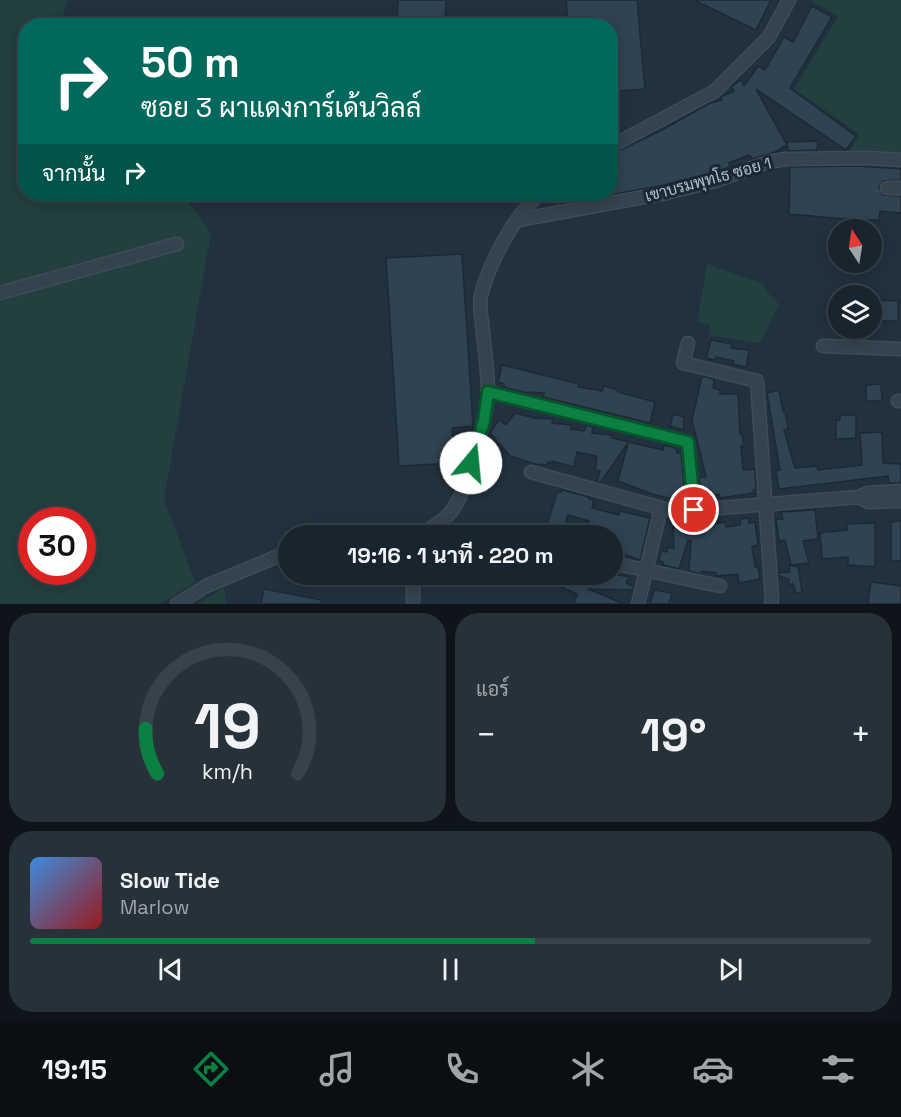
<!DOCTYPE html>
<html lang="th">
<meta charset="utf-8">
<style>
:root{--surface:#19252e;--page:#26313a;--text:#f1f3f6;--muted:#9fa5aa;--line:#37424a;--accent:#0b8043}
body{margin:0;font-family:"Space Grotesk",Sarabun,sans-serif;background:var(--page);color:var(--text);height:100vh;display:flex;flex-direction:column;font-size:22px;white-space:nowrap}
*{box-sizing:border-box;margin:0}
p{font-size:20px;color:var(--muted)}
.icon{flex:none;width:33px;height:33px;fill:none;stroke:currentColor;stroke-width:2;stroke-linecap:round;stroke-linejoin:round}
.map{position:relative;height:604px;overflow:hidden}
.panel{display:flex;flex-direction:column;gap:9px;padding:9px;background:#0e1419;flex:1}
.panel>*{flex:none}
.hud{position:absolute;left:18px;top:18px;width:600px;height:183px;border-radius:24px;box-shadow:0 3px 15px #0003,0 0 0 2px var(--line);background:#00695c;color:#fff;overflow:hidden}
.needle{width:39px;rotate:348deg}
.fabs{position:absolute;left:828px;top:219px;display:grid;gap:12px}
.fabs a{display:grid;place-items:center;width:54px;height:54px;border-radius:50%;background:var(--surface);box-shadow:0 3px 15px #0003,0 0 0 2px var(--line);font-size:30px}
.speed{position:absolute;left:18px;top:507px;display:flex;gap:12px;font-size:30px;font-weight:700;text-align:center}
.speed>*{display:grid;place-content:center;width:78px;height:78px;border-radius:50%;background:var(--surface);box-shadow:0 3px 15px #0003,0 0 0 2px var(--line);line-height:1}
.speed .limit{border:9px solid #d22;background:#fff;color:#111}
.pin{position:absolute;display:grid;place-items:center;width:51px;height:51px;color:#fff;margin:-26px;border:3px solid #fff;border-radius:50%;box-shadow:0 2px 6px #0007}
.me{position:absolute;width:66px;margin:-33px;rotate:17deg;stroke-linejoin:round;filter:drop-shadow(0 0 4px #0008)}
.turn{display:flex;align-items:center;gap:21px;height:126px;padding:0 24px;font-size:27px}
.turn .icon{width:78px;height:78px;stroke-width:2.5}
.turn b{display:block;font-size:42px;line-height:51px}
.then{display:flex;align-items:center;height:57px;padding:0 24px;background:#0003;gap:12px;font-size:22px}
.big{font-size:45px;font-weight:700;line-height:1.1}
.panel .card{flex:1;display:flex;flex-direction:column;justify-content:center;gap:9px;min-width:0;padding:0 21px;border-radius:24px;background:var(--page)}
.panel .dial{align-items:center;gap:0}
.dial svg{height:156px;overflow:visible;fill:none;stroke:var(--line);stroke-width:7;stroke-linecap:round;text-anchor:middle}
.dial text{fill:var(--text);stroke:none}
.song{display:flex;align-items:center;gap:18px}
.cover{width:72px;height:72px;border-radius:9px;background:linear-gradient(135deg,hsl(210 70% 55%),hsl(0 70% 35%))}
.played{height:6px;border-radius:3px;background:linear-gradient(90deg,var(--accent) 60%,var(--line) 60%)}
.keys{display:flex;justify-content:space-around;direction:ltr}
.heat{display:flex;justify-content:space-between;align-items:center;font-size:33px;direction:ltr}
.panel .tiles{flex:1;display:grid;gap:9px;grid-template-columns:1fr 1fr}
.card:last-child{grid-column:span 2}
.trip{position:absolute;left:278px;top:525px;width:345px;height:60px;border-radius:30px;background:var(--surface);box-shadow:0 3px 15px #0003,0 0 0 2px var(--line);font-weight:700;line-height:60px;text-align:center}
.dock{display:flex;height:96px;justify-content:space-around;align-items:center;background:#0a0f12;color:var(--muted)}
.dock .icon{width:42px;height:42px}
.dock .active{color:var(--accent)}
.dock b{font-size:27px;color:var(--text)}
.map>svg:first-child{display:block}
.green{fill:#233f3f;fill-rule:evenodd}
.building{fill:#304353;stroke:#1c2a35;stroke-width:1.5}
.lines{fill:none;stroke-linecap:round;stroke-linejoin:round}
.street-casing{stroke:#3e4c57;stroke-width:15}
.street{stroke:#35434e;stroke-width:12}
.route-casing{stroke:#07532c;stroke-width:15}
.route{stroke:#0b8043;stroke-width:10}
.labels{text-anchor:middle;stroke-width:6;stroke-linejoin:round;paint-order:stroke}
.street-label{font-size:16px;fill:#b1bdca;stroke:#1a2833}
</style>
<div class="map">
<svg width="901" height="604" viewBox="0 0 901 604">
<rect width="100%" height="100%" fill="#21313e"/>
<g class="green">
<path d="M0 0H68L60 25 26 26V194H182L211 233 164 499 195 582 160 604H0ZM32 520H82V572H32Z"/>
<path d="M810 0H901V155L850 151 859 134 794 89 838 16Z"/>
<path d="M707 264 764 284 766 291 779 304 760 343 709 335 710 325 697 322Z"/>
<path d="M224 587 226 604H198Z"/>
</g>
<g class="building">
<path d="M398 0H446L445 26H397Z"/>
<path d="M566 0H637L645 89 610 92V26H568Z"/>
<path d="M694 0H771L756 30Z"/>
<path d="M812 6 832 17 790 88 856 136 846 150 756 89 787 145 775 152 752 159 749 155 729 163 730 167 713 173 664 185 561 204 559 194H610V155L662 130 710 103 722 100 721 97 734 91 731 87 741 80 744 86 758 66 765 70 784 37 793 42Z"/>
<path d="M818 141 817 150 788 151 787 142Z"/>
<path d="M858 166 901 169V180L883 181 879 187 883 195 901 196V213L880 211 879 220H858L789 214 790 167Z"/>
<path d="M462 254 473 426 452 428 455 463 399 466 386 258Z"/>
<path d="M878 300 898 301V321H877Z"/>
<path d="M711 340 732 344 731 348 749 350 746 367 733 364 734 361 716 357 715 360 706 358Z"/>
<path d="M502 365 579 384 578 387 602 391 604 386 618 390V392L655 402 650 423 543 397 544 393 528 392 527 393 504 387V384L498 382Z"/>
<path d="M702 376 714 379 713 388 720 390V394H738L740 434H742L744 446H741L743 470 755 469 756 489 753 490 754 493 720 498 719 494 701 496 699 477H706L692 420Z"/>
<path d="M881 384 882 401H866V385Z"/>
<path d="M779 390 783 411H785L788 429 784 430 795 468 817 466 818 470 862 465 860 433 882 432 883 463 901 464V483H889L888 476 779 489 776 471 780 470 767 393Z"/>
<path d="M515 413 534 418 553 419 552 423 571 425V429L584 431 587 425 593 427 592 433 612 435V438L663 450 664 445 676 448 677 453H681L684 486 683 502 652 494 618 481 628 443 600 483 597 482 600 471 595 470 597 457 596 456 577 452 574 467 552 461V463L548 462 547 465 535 464 510 456 490 433 499 420 506 425Z"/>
<path d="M673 414 684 417V430L670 426Z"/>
<path d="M840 415H856V438L836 439V420H840Z"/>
<path d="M561 490 589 497V499L594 500 592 508 619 515 620 511 650 518 640 560 612 550V536H584L589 521 568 515 562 536H544L557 492H561Z"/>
<path d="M815 510 818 539 803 541 809 563 791 565 785 540 779 541 776 519H783L781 512Z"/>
<path d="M748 518 749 523 755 522 758 545 752 546 755 567H758L760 579 739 583 738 574 716 576V573L702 571 701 574 689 571 691 541 688 540 679 569 663 565V562L659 561 661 551 667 552 668 547 674 549 673 528 677 527 678 525 704 522 705 526 725 522 726 527 740 525 741 519Z"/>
<path d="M901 521V561H891V522Z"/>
<path d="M875 523V567L848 565V557L822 559 820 533 847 530V524Z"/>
<path d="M789 566H798L802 592 796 593 793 584 789 585V579L779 576 778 573 790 572Z"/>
<path d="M557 574H614L629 577 626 583 634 587 633 590 588 589 624 604H574L577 594 555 584Z"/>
<path d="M871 582 901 586V604H868Z"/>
<path d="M264 589 322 600 321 604H261Z"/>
<path d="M654 590 672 593 669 604H650Z"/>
</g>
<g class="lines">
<g class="street-casing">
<g id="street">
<path d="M610 147 715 91 769 37 789 0"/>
<path d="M887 188H901"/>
<path d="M518 220 666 193 715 181 768 162 786 159 866 158 901 160"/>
<path d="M0 293 177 244"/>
<path d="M688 343 683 363 757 381 772 599 771 604"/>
<path d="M823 346 901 349"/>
<path d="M488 392 688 442 694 510"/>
<path d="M898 401H901"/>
<path d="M531 472 661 508"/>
<path d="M858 497 868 502 901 501"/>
<path d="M416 536C430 529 447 520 455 506 468 486 487 416 488 392 488 369 484 346 482 323 481 314 479 304 481 296 489 262 514 217 539 194"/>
<path d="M612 563 720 586"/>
<path d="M413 574V604"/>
<path d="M177 604 206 586 288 552"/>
<path d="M638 604 661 508 675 511 694 510 858 497 868 493 901 491"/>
</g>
</g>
<use href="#street" class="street"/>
</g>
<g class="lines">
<g class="route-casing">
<path id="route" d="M471 463 484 421 488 392 688 442 694 510"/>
</g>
<use href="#route" class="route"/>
</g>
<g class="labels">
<g class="street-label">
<text transform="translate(708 179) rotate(-15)" y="6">เขาบรมพุทโธ ซอย 1</text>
</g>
</g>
</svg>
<div class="fabs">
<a><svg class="needle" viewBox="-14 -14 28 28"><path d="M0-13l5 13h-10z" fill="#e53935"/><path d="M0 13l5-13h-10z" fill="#9fa5aa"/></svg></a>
<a><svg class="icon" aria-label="layers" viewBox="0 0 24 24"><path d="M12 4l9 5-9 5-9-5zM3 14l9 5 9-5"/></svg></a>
</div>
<div class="speed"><div class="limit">30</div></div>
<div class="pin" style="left:694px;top:510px;background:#d93025"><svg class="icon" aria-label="arrive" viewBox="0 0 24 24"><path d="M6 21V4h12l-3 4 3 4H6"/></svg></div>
<svg class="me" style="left:471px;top:463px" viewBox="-20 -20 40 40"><circle r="19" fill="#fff"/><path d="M0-13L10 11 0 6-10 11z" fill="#0b8043"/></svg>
<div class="trip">19:16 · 1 นาที · 220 m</div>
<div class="hud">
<div class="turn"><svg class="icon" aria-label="right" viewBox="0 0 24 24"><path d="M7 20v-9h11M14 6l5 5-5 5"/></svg><div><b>50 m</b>ซอย 3 ผาแดงการ์เด้นวิลล์</div></div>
<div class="then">จากนั้น<svg class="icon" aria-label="right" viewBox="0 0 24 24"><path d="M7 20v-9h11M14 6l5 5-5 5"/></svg></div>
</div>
</div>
<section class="panel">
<div class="tiles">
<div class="card dial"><svg viewBox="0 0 100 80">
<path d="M14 69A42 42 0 1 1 86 69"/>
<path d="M14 69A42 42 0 0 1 8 46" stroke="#0b8043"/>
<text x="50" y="56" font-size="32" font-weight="700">19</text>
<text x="50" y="72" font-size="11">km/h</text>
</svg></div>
<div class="card"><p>แอร์</p>
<div class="heat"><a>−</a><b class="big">19°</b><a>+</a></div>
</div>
<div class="card">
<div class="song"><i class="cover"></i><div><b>Slow Tide</b><p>Marlow</p></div></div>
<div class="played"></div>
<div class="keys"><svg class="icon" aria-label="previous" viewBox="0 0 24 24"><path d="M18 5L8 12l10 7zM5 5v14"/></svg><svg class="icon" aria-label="pause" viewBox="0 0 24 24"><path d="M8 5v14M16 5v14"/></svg><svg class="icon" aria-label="next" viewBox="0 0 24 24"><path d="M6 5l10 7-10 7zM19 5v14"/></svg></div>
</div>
</div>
</section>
<nav class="dock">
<b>19:15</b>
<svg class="icon active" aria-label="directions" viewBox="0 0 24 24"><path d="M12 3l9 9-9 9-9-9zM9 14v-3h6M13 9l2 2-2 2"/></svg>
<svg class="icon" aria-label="music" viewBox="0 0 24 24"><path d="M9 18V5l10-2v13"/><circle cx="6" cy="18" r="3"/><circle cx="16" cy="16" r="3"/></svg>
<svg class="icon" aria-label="phone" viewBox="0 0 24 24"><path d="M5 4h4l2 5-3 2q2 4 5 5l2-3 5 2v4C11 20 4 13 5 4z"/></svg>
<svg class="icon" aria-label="climate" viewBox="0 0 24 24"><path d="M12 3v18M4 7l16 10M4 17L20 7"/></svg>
<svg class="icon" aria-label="car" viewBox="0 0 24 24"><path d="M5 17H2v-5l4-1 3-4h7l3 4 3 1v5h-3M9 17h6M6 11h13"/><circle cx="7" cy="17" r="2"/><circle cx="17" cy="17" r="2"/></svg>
<svg class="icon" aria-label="filters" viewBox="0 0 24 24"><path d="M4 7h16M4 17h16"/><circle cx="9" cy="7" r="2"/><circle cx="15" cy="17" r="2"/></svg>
</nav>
